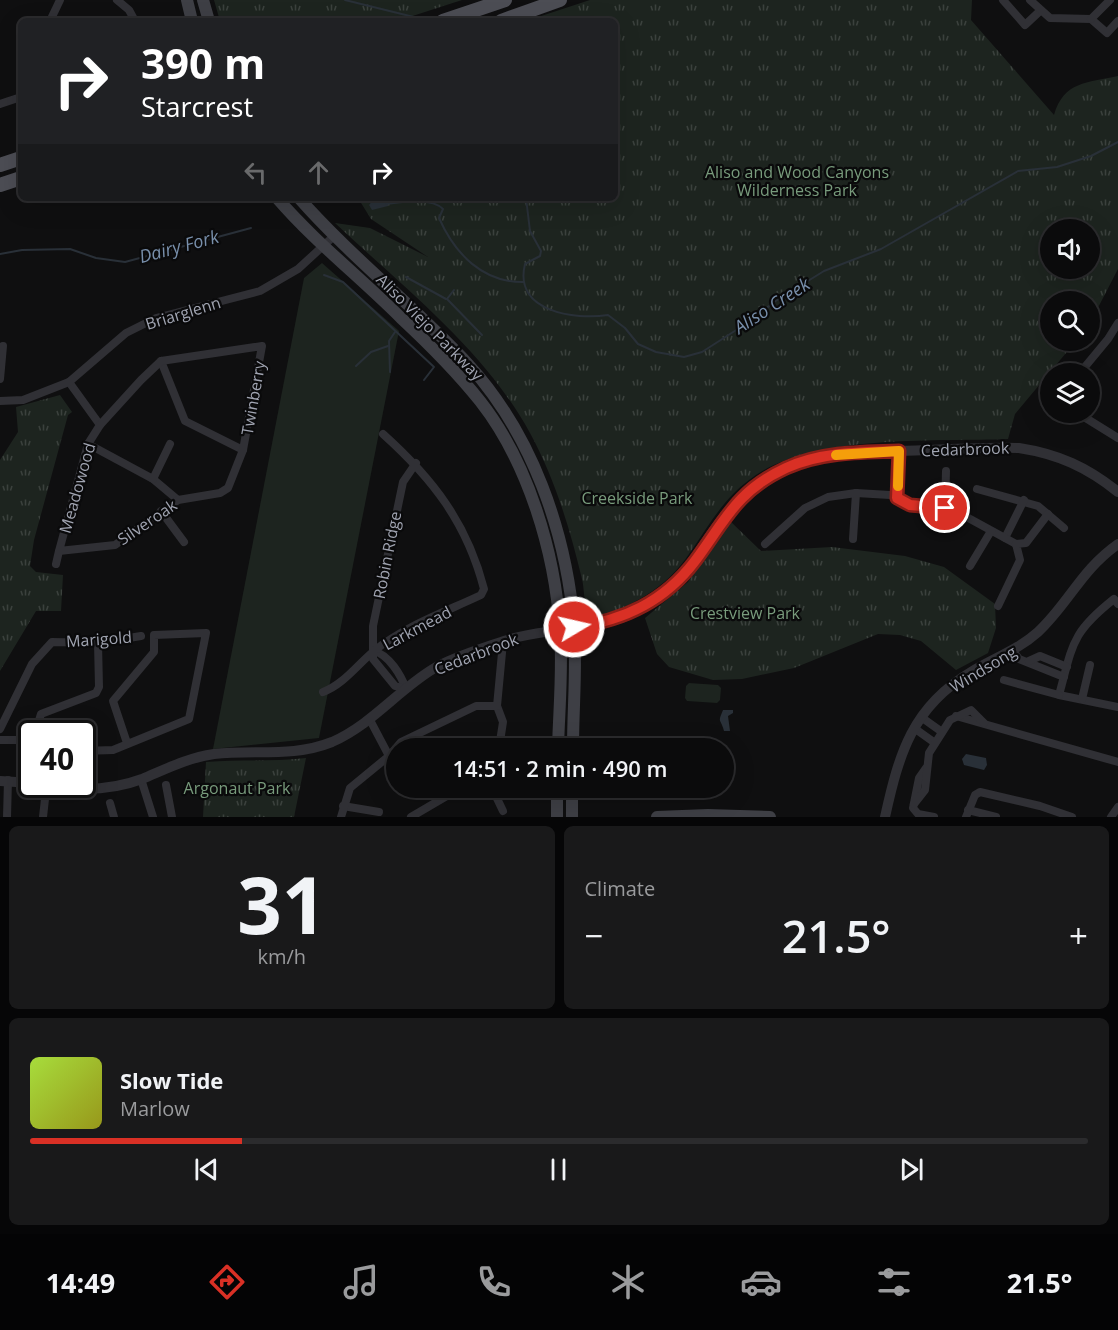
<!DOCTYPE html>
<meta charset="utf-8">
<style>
:root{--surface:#0b0b0c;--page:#19191a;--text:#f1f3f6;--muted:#9a9b9d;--line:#2b2b2d;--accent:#d93025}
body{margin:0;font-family:"Open Sans",sans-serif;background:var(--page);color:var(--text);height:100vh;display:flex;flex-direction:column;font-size:22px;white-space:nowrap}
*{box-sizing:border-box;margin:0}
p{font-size:20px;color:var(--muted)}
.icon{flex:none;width:33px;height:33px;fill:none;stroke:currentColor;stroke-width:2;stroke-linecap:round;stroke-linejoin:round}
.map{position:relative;height:817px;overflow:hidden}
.sheet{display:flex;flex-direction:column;gap:9px;padding:9px;background:#060607;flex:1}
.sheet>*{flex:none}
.hud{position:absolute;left:18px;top:18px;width:600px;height:183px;border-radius:9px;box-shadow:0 6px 24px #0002,0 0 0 2px var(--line);background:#202124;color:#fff;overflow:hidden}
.buttons{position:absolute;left:1040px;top:219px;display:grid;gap:12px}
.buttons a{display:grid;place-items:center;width:60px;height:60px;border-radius:50%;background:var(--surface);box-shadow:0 6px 24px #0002,0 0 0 2px var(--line);font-size:30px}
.speed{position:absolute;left:18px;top:720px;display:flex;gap:12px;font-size:30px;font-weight:700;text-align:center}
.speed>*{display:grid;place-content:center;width:78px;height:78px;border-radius:50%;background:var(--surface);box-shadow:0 6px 24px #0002,0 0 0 2px var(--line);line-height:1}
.speed .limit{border:3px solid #111;border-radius:9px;background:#fff;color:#111}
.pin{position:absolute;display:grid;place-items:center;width:51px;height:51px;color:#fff;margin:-26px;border:3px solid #fff;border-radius:50%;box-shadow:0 2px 6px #0007}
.me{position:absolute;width:66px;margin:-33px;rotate:81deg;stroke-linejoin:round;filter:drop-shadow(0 0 4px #0008)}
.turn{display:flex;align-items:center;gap:21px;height:126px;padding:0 24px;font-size:27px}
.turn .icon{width:78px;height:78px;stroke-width:2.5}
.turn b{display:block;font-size:42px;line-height:51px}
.lanes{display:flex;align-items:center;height:57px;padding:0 24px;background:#0003;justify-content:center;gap:30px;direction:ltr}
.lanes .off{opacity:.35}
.big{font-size:45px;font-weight:600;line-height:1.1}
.sheet .widget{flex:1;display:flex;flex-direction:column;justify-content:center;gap:9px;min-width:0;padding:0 21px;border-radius:9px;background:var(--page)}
.sheet .dial{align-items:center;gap:0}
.dial b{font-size:78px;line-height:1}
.song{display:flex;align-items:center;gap:18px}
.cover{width:72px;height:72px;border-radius:9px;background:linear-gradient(135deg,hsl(80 70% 55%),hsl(60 70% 35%))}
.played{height:6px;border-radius:3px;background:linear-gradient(90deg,var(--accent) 20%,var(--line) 20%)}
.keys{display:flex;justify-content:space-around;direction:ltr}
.heat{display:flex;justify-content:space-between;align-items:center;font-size:33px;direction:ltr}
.sheet .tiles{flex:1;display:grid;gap:9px;grid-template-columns:1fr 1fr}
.widget:last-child{grid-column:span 2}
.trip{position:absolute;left:386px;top:738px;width:348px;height:60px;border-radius:30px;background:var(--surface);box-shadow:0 6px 24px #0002,0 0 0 2px var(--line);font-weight:600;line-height:60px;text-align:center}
.tabs{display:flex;height:96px;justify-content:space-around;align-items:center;background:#040405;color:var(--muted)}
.tabs .icon{width:42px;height:42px}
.tabs .selected{color:var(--accent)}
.tabs b{font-size:27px;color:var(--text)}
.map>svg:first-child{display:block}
.grass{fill:#1d241f}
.park{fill:url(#park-tufts);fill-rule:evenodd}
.water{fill:#293038}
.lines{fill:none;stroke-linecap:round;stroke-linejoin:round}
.stream{stroke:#293038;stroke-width:2}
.minor{stroke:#303035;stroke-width:8}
.tertiary{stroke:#303035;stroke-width:10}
.secondary{stroke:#3e3f45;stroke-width:12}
.primary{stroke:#4c4d54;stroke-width:14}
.route-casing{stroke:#8d1f18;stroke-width:15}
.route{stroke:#d93025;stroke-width:10}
.slow{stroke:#f59e0b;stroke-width:10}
.labels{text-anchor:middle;stroke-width:4.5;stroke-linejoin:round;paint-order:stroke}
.park-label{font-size:16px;fill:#789b7c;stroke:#0a0a0b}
.street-label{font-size:16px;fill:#a0a4b1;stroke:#0a0a0b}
.water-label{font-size:18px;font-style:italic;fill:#788fab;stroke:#0a0a0b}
</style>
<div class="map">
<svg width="1118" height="817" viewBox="0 0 1118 817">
<defs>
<pattern id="park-tufts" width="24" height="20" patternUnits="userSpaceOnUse" patternTransform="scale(1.5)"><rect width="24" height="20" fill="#1d241f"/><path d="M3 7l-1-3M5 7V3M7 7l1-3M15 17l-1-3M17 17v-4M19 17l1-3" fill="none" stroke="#3b413d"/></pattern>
</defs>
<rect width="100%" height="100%" fill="#0f0f10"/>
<g class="grass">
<path d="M322 263 399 331 319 738 213 749 304 278Z"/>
<path d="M689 683 718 685 721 688 720 700 717 703 687 701 685 698 686 686Z"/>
</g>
<g class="park">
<path d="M214 0H462L397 21H220Z"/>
<path d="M590 0H972L971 20 1054 115C1064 81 1087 83 1118 76V269L1089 325V302H1050V340L1076 341 1015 414 1008 439C933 442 809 433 749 480 722 500 708 527 689 554 666 588 631 608 592 618 583 609 585 591 582 579 570 529 555 479 530 433 484 349 404 288 335 223L370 228 428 257 371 219 358 198H615V21H526ZM1050 230H1089V268H1050Z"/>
<path d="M60 395 72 412 68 415 34 540 30 566 36 572 63 575 61 611H36L0 671V460L18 432 16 407Z"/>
<path d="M730 521 761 551 832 547 905 556 944 567 995 604 996 628 988 653 956 670 921 641 900 635 878 634 794 668 742 679 713 680 669 667 657 654 645 618 688 582Z"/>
<path d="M306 758 294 817H203L206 762C240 759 272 762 306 758Z"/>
</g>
<g class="water">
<path d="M375 198 388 200V206L372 210 369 205Z"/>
<path d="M723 710H733V713L728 716 730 731H724C721 718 717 724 723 710Z"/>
<path d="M966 754 986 758 987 765 984 770 964 765 962 759Z"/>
</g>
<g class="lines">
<g class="stream">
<path d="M345 0 430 21"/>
<path d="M526 198 530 231 541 251 540 256 525 264C513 312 575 320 608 315L625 328 638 344 656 352 684 357 702 352 755 318 774 302 824 271 881 249 1018 171 1057 167 1091 156 1118 142"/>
<path d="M386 204C402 202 431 197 443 209L439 218C455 254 483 283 524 282"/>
<path d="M0 254 22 250 70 249 96 258 125 262 251 228"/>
<path d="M324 275 343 282 434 367 424 380"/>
<path d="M406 277 446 299"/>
<path d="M454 290 447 299 482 335"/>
<path d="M356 366 371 352 388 346"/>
<path d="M390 372 389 341 395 332"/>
</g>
<g class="minor">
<path d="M117 0 129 10 135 21"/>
<path d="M1003 0 1025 25 1040 11"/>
<path d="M1030 0 1050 18 1091 19 1107 33 1118 21"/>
<path d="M1091 19 1110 0"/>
<path d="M50 21 60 0"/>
<path d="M0 104 21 97"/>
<path d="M161 361 185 421 243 450"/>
<path d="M1079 374 1108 339 1118 323"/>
<path d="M0 379 3 346"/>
<path d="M69 382 100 425"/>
<path d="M0 401 23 400 69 382 126 333 156 318 260 291 298 269 334 236"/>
<path d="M1076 412 1118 438"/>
<path d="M88 444 153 479 178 500"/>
<path d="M153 479 170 444"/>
<path d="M977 489 1038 506 1064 528"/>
<path d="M897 498 899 451"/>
<path d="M945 508 946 471"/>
<path d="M161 511 184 542"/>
<path d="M1005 538 1024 500"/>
<path d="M853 539 856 493"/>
<path d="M765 544 805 508 828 497 856 493 890 495 910 505 950 508 1016 544"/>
<path d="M56 564 59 551 88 444 100 425 141 380 161 361 262 346 243 450 228 488 220 493 178 500 115 545 59 551"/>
<path d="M970 566 991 531"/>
<path d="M1118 604 1114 599C1071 633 1073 644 1059 695L1118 707"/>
<path d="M998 606 1020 560 1016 544 1026 543 1048 514"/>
<path d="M374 651C389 655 401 675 406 689"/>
<path d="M1013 651 1019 659 1064 677"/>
<path d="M1029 661 1040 656 1067 667"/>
<path d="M1004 680 1059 695"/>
<path d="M406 689 395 686 373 659V626L403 482 416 463"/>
<path d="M323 692C344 684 357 665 374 651 405 626 445 612 481 595L484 589C467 523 433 479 383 434"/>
<path d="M1082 699 1090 665"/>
<path d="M956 716 1118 762"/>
<path d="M921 717 942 732"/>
<path d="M370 720 389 756"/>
<path d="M914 728 935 743"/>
<path d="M0 729 32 664 52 642 98 643 141 636"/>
<path d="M35 734 41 714 96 693 99 687 98 643"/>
<path d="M0 740H32"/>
<path d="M499 748 503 722 497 706 503 642"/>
<path d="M82 751 113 750 189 719 206 633 154 635V652L113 701 127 743"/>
<path d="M926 768 919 778 913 808 918 814 934 817"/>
<path d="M141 779 153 817"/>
<path d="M166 785 172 817"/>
<path d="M492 788 503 811"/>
<path d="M110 803 114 817"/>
<path d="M914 804 925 790 929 753 950 720 971 710 984 723"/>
<path d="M343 806 379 812"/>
<path d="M968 810 996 817"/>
<path d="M7 817 8 780"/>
<path d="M43 817 45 799"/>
<path d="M341 817 350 788 389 756 401 742 476 706H497"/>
<path d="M411 817 457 790 472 788"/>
<path d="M966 817 975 795 980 792 1040 806 1072 817"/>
<path d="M1111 817 1118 807"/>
</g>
<g class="tertiary">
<path d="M0 781 32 783"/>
<path d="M40 784C74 791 110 791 142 779 166 769 187 758 214 754 254 749 292 758 332 742 371 725 397 691 433 669 453 657 481 649 504 641 548 626 600 633 641 609 688 582 695 551 727 513 747 489 777 469 807 460 836 451 870 452 899 451 939 450 979 447 1019 448 1058 454 1087 467 1118 492"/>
<path d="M885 817C899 754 912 707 971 672 994 658 1018 650 1038 632 1069 603 1081 570 1118 544"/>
</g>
<g class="secondary">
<path d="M187 0 192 21"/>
<path d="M203 0 209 21"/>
<path d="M277 198C315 242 360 277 401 318 429 344 456 371 480 401 528 462 555 552 560 630 563 669 559 709 558 748"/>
<path d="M299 198C351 257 414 306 468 364 532 434 566 531 574 625 577 666 573 708 573 748"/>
<path d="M557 817V788"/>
<path d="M572 817V788"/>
<path d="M657 817 708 815 770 817"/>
</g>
<g class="primary">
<path d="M443 21 505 0"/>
<path d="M501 21 560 0"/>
<path d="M0 165 21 158"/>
<path d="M0 185 21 178"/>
</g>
</g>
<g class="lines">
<g class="route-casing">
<path id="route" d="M574 627C623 621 664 602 695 561 725 521 736 491 786 468 821 452 861 452 899 451L897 498 910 505 945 508"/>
</g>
<use href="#route" class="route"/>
<path class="slow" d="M836 455 899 451 898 486"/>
</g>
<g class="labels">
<g class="park-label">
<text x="797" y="178">Aliso and Wood Canyons<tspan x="797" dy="18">Wilderness Park</tspan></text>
<text x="637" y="504">Creekside Park</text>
<text x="745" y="619">Crestview Park</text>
<text x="237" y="794">Argonaut Park</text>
</g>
<g class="street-label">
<text transform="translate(183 313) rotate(-17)" y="6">Briarglenn</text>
<text transform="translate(430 327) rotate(45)" y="6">Aliso Viejo Parkway</text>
<text transform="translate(253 398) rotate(-80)" y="6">Twinberry</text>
<text transform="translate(965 449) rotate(-2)" y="6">Cedarbrook</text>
<text transform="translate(77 488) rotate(-74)" y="6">Meadowood</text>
<text transform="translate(147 522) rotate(-34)" y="6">Silveroak</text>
<text transform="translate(387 555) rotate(-79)" y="6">Robin Ridge</text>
<text transform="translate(417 628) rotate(-28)" y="6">Larkmead</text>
<text transform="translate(99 639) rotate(-4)" y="6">Marigold</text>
<text transform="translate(476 654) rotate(-21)" y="6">Cedarbrook</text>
<text transform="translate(983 669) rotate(-31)" y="6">Windsong</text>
</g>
<g class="water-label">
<text transform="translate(179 247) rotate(-15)" y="6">Dairy Fork</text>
<text transform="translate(772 306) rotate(-33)" y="6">Aliso Creek</text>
</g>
</g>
</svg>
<div class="buttons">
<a><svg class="icon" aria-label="sound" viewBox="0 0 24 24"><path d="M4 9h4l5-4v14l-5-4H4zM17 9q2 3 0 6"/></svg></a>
<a><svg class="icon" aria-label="search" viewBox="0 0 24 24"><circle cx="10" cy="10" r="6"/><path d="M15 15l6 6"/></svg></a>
<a><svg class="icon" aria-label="layers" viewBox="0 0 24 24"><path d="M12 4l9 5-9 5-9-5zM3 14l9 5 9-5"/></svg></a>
</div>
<div class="speed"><div class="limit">40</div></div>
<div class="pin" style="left:945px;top:508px;background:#d93025"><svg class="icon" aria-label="arrive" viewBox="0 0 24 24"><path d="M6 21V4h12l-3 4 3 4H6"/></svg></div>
<svg class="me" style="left:574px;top:627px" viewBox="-20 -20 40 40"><circle r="17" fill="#d93025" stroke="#fff" stroke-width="3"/><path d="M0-11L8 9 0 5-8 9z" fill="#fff"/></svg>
<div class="trip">14:51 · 2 min · 490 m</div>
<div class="hud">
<div class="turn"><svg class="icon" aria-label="right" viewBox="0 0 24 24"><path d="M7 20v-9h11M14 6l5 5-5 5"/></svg><div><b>390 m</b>Starcrest</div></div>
<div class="lanes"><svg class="icon off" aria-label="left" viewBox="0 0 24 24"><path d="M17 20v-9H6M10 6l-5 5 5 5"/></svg><svg class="icon off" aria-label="ahead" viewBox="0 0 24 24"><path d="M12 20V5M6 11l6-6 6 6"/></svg><svg class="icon" aria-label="right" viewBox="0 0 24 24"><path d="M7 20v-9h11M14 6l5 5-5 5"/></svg></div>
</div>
</div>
<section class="sheet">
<div class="tiles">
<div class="widget dial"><b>31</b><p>km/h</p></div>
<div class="widget"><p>Climate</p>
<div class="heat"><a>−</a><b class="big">21.5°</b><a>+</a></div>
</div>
<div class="widget">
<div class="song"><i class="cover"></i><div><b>Slow Tide</b><p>Marlow</p></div></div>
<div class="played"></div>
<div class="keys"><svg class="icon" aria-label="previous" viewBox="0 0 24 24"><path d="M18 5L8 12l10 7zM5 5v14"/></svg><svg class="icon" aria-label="pause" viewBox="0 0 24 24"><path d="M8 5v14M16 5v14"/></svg><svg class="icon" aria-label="next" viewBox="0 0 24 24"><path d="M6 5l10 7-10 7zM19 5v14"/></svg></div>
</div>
</div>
</section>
<nav class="tabs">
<b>14:49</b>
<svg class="icon selected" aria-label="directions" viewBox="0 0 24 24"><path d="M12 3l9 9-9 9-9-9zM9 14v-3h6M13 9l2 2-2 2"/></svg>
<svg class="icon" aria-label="music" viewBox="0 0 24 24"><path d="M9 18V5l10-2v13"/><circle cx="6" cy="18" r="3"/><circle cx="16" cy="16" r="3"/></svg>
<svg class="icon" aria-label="phone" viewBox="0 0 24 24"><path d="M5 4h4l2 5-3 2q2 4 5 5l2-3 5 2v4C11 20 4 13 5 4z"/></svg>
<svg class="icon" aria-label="climate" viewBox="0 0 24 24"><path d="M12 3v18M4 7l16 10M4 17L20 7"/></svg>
<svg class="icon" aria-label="car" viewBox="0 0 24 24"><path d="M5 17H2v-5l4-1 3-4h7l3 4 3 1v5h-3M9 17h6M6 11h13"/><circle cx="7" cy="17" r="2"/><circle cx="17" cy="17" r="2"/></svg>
<svg class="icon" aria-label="filters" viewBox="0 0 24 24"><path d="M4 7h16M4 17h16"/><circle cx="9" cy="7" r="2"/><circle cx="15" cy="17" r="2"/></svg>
<b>21.5°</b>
</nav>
